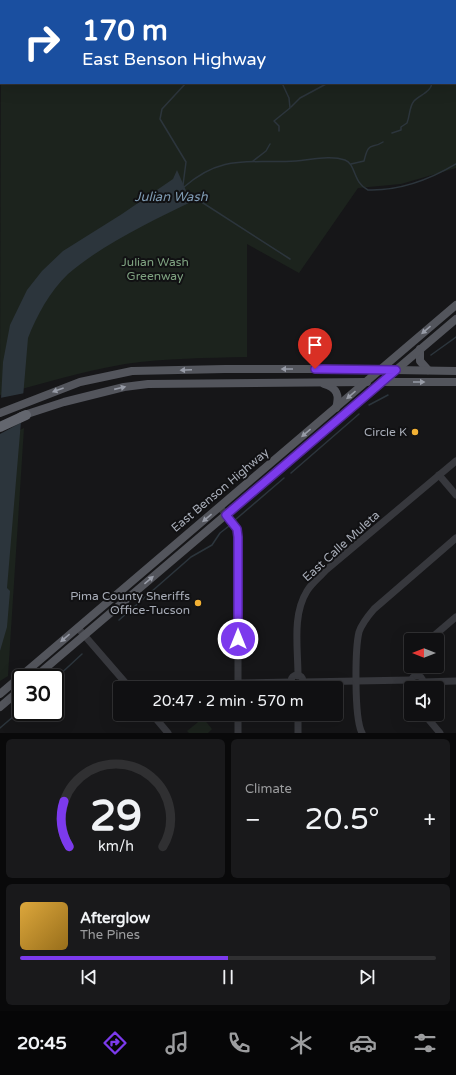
<!DOCTYPE html>
<meta charset="utf-8">
<style>
:root{--surface:#101012;--page:#19191b;--text:#f1f3f6;--muted:#9c9d9f;--line:#303032;--accent:#7c3aed}
body{margin:0;font-family:"Varela Round",sans-serif;background:var(--page);color:var(--text);height:100vh;display:flex;flex-direction:column;font-size:15px;white-space:nowrap}
*{box-sizing:border-box;margin:0}
p{font-size:13px;color:var(--muted)}
.icon{flex:none;width:22px;height:22px;fill:none;stroke:currentColor;stroke-width:2;stroke-linecap:round;stroke-linejoin:round}
.map{position:relative;height:733px;overflow:hidden}
.drawer{display:flex;flex-direction:column;gap:6px;padding:6px;background:#09090a;flex:1}
.drawer>*{flex:none}
.banner{position:absolute;left:0px;top:0px;width:456px;height:84px;box-shadow:0 4px 16px #0002,0 0 0 1px var(--line);background:#1a4fa0;color:#fff;overflow:hidden}
.needle{width:26px;rotate:270deg}
.controls{position:absolute;left:404px;top:633px;display:grid;gap:8px}
.controls a{display:grid;place-items:center;width:40px;height:40px;border-radius:4px;background:var(--surface);box-shadow:0 4px 16px #0002,0 0 0 1px var(--line);font-size:20px}
.speed{position:absolute;left:12px;top:669px;display:flex;gap:8px;font-size:20px;font-weight:700;text-align:center}
.speed>*{display:grid;place-content:center;width:52px;height:52px;border-radius:50%;background:var(--surface);box-shadow:0 4px 16px #0002,0 0 0 1px var(--line);line-height:1}
.speed .limit{border:2px solid #111;border-radius:6px;background:#fff;color:#111}
.pin{position:absolute;display:grid;place-items:center;width:34px;height:34px;color:#fff;margin:-41px -17px;border-radius:50% 50% 50% 0;rotate:-45deg;box-shadow:0 0 4px #0007}
.pin .icon{rotate:45deg}
.me{position:absolute;width:44px;margin:-22px;rotate:0deg;stroke-linejoin:round;filter:drop-shadow(0 0 3px #0008)}
.turn{display:flex;align-items:center;gap:14px;height:84px;padding:0 16px;font-size:18px}
.turn .icon{width:52px;height:52px;stroke-width:2.5}
.turn b{display:block;font-size:28px;line-height:34px}
.big{font-size:30px;font-weight:600;line-height:1.1}
.drawer .card{flex:1;display:flex;flex-direction:column;justify-content:center;gap:6px;min-width:0;padding:0 14px;border-radius:6px;background:var(--page)}
.drawer .dial{align-items:center;gap:0}
.dial svg{height:104px;overflow:visible;fill:none;stroke:var(--line);stroke-width:7;stroke-linecap:round;text-anchor:middle}
.dial text{fill:var(--text);stroke:none}
.song{display:flex;align-items:center;gap:12px}
.cover{width:48px;height:48px;border-radius:6px;background:linear-gradient(135deg,hsl(40 70% 55%),hsl(40 70% 35%))}
.played{height:4px;border-radius:2px;background:linear-gradient(90deg,var(--accent) 50%,var(--line) 50%)}
.keys{display:flex;justify-content:space-around;direction:ltr}
.heat{display:flex;justify-content:space-between;align-items:center;font-size:22px;direction:ltr}
.drawer .tiles{flex:1;display:grid;gap:6px;grid-template-columns:1fr 1fr}
.card:last-child{grid-column:span 2}
.trip{position:absolute;left:113px;top:681px;width:230px;height:40px;border-radius:4px;background:var(--surface);box-shadow:0 4px 16px #0002,0 0 0 1px var(--line);font-weight:600;line-height:40px;text-align:center}
.dock{display:flex;height:64px;justify-content:space-around;align-items:center;background:#060607;color:var(--muted)}
.dock .icon{width:28px;height:28px}
.dock .selected{color:var(--accent)}
.dock b{font-size:18px;color:var(--text)}
.map>svg:first-child{display:block}
.green{fill:#1c231d}
.water{fill:#2c353c}
.pier{fill:#161618}
.lines{fill:none;stroke-linecap:round;stroke-linejoin:round}
.stream{stroke:#2c353c;stroke-width:1.5}
.minor{stroke:#37383d;stroke-width:7}
.major{stroke:#53555c;stroke-width:8}
.highway{stroke:#63666e;stroke-width:10}
.oneway{fill:#979ba6}
.route-casing{stroke:#51269a;stroke-width:10}
.route{stroke:#7c3aed;stroke-width:7}
.poi-dot{fill:#f2b134;stroke:#111113;stroke-width:1.5}
.labels{text-anchor:middle;stroke-width:4;stroke-linejoin:round;paint-order:stroke}
.park-label{font-size:12px;fill:#7fa381;stroke:#111113}
.poi-label{font-size:12px;fill:#a8adb8;stroke:#111113;text-anchor:end}
.street-label{font-size:12px;fill:#a8adb8;stroke:#111113}
.water-label{font-size:13px;font-style:italic;fill:#7f9bb3;stroke:#111113}
</style>
<div class="map">
<svg width="456" height="733" viewBox="0 0 456 733">
<rect width="100%" height="100%" fill="#161618"/>
<g class="green">
<path d="M12 0H456V168L401 184 358 188 299 273 247 244V357C206 358 166 358 125 364 83 371 41 384 0 395L1 16V83H455V1Z"/>
<path d="M24 428 8 676 0 681V440Z"/>
<path d="M203 718 212 729 208 733H189L187 731Z"/>
</g>
<path class="water" d="M177 170 191 202C153 220 100 246 68 274 50 291 37 315 28 338L7 588 10 591 7 627 0 651V418L3 362 10 325 27 290 42 271 63 251 122 214 173 179Z"/>
<path class="pier" d="M25 393 22 422 0 434V398Z"/>
<g class="lines">
<g class="stream">
<path d="M230 1V0"/>
<path d="M291 107 300 98 328 83"/>
<path d="M279 131V126L274 121 290 108 289 98 282 83"/>
<path d="M392 133 401 130V127L407 123C410 116 409 107 414 101 420 95 431 92 432 83"/>
<path d="M253 161 266 151 270 144"/>
<path d="M351 164 364 161C369 140 371 150 383 142"/>
<path d="M183 185 186 162 160 119 162 109 186 83"/>
<path d="M184 187C223 153 250 164 296 161 311 160 330 155 345 160 356 164 353 183 368 190 400 191 429 180 456 164"/>
<path d="M186 192 290 259"/>
<path d="M431 355 456 337"/>
<path d="M369 405 388 395"/>
<path d="M291 473 359 414"/>
<path d="M235 520 284 478"/>
<path d="M119 620 191 557 212 545 220 533 229 526"/>
<path d="M55 679 82 654"/>
<path d="M0 728 21 710"/>
</g>
<g class="minor">
<path d="M439 475 456 495"/>
<path d="M220 507 237 529 238 537V688"/>
<path d="M78 628 130 688"/>
<path d="M429 640 456 617"/>
<circle cx="297" cy="681" r="6"/>
<circle cx="417" cy="681" r="5.5"/>
<path d="M298 676C298 648 292 615 307 591 312 583 320 577 326 570L456 461"/>
<path d="M417 676V666"/>
<path d="M303 682 411 680"/>
<path d="M422 682 456 681"/>
<path d="M238 683 292 682"/>
<path d="M152 714 168 733"/>
<path d="M238 714V733"/>
<path d="M424 714 440 733"/>
<path d="M298 733V714"/>
<path d="M362 733C354 718 355 649 359 632 362 623 368 616 374 609L456 538"/>
</g>
<g class="major">
<path d="M420 349V361L428 370"/>
<path d="M394 370 456 371"/>
<path d="M381 382H456"/>
<path d="M324 384C337 388 340 395 336 408"/>
<path d="M0 413 80 382 132 371 225 369H382"/>
<path d="M21 416 64 402 124 387 148 384 367 382"/>
<path d="M34 678 456 319"/>
<path d="M0 694 456 305"/>
<path d="M0 707 21 689"/>
</g>
<path class="highway" d="M0 427 26 415"/>
</g>
<defs><path id="oneway-solid" d="M-6-.8H1V-3.2L6.5 0L1 3.2V.8H-6Z"/></defs>
<g class="oneway">
<use href="#oneway-solid" transform="translate(426 330) rotate(139)"/>
<use href="#oneway-solid" transform="translate(287 369) rotate(180)"/>
<use href="#oneway-solid" transform="translate(186 370) rotate(178)"/>
<use href="#oneway-solid" transform="translate(419 382)"/>
<use href="#oneway-solid" transform="translate(120 388) rotate(-13)"/>
<use href="#oneway-solid" transform="translate(58 390) rotate(160)"/>
<use href="#oneway-solid" transform="translate(351 395) rotate(139)"/>
<use href="#oneway-solid" transform="translate(306 433) rotate(140)"/>
<use href="#oneway-solid" transform="translate(207 518) rotate(140)"/>
<use href="#oneway-solid" transform="translate(149 580) rotate(-40)"/>
<use href="#oneway-solid" transform="translate(65 638) rotate(140)"/>
</g>
<g class="lines">
<g class="route-casing">
<path id="route" d="M238 639V537L237 529 226 515 396 370 315 369"/>
</g>
<use href="#route" class="route"/>
</g>
<g class="poi-dot">
<circle cx="415" cy="432" r="4"/>
<circle cx="198" cy="603" r="4"/>
</g>
<g class="labels">
<g class="park-label">
<text x="155" y="266">Julian Wash<tspan x="155" dy="14">Greenway</tspan></text>
</g>
<g class="poi-label">
<text x="407" y="436">Circle K</text>
<text x="190" y="600">Pima County Sheriffs<tspan x="190" dy="14">Office-Tucson</tspan></text>
</g>
<g class="street-label">
<text transform="translate(220 490) rotate(-40)" y="4">East Benson Highway</text>
<text transform="translate(341 546) rotate(-42)" y="4">East Calle Muleta</text>
</g>
<g class="water-label">
<text x="171" y="201">Julian Wash</text>
</g>
</g>
</svg>
<div class="controls">
<a><svg class="needle" viewBox="-14 -14 28 28"><path d="M0-13l5 13h-10z" fill="#e53935"/><path d="M0 13l5-13h-10z" fill="#9c9d9f"/></svg></a>
<a><svg class="icon" aria-label="sound" viewBox="0 0 24 24"><path d="M4 9h4l5-4v14l-5-4H4zM17 9q2 3 0 6"/></svg></a>
</div>
<div class="speed"><div class="limit">30</div></div>
<div class="pin" style="left:315px;top:369px;background:#d93025"><svg class="icon" aria-label="arrive" viewBox="0 0 24 24"><path d="M6 21V4h12l-3 4 3 4H6"/></svg></div>
<svg class="me" style="left:238px;top:639px" viewBox="-20 -20 40 40"><circle r="17" fill="#7c3aed" stroke="#fff" stroke-width="3"/><path d="M0-11L8 9 0 5-8 9z" fill="#fff"/></svg>
<div class="trip">20:47 · 2 min · 570 m</div>
<div class="banner">
<div class="turn"><svg class="icon" aria-label="right" viewBox="0 0 24 24"><path d="M7 20v-9h11M14 6l5 5-5 5"/></svg><div><b>170 m</b>East Benson Highway</div></div>
</div>
</div>
<section class="drawer">
<div class="tiles">
<div class="card dial"><svg viewBox="0 0 100 80">
<path d="M14 69A42 42 0 1 1 86 69"/>
<path d="M14 69A42 42 0 0 1 10 34" stroke="#7c3aed"/>
<text x="50" y="56" font-size="32" font-weight="700">29</text>
<text x="50" y="72" font-size="11">km/h</text>
</svg></div>
<div class="card"><p>Climate</p>
<div class="heat"><a>−</a><b class="big">20.5°</b><a>+</a></div>
</div>
<div class="card">
<div class="song"><i class="cover"></i><div><b>Afterglow</b><p>The Pines</p></div></div>
<div class="played"></div>
<div class="keys"><svg class="icon" aria-label="previous" viewBox="0 0 24 24"><path d="M18 5L8 12l10 7zM5 5v14"/></svg><svg class="icon" aria-label="pause" viewBox="0 0 24 24"><path d="M8 5v14M16 5v14"/></svg><svg class="icon" aria-label="next" viewBox="0 0 24 24"><path d="M6 5l10 7-10 7zM19 5v14"/></svg></div>
</div>
</div>
</section>
<nav class="dock">
<b>20:45</b>
<svg class="icon selected" aria-label="directions" viewBox="0 0 24 24"><path d="M12 3l9 9-9 9-9-9zM9 14v-3h6M13 9l2 2-2 2"/></svg>
<svg class="icon" aria-label="music" viewBox="0 0 24 24"><path d="M9 18V5l10-2v13"/><circle cx="6" cy="18" r="3"/><circle cx="16" cy="16" r="3"/></svg>
<svg class="icon" aria-label="phone" viewBox="0 0 24 24"><path d="M5 4h4l2 5-3 2q2 4 5 5l2-3 5 2v4C11 20 4 13 5 4z"/></svg>
<svg class="icon" aria-label="climate" viewBox="0 0 24 24"><path d="M12 3v18M4 7l16 10M4 17L20 7"/></svg>
<svg class="icon" aria-label="car" viewBox="0 0 24 24"><path d="M5 17H2v-5l4-1 3-4h7l3 4 3 1v5h-3M9 17h6M6 11h13"/><circle cx="7" cy="17" r="2"/><circle cx="17" cy="17" r="2"/></svg>
<svg class="icon" aria-label="filters" viewBox="0 0 24 24"><path d="M4 7h16M4 17h16"/><circle cx="9" cy="7" r="2"/><circle cx="15" cy="17" r="2"/></svg>
</nav>
